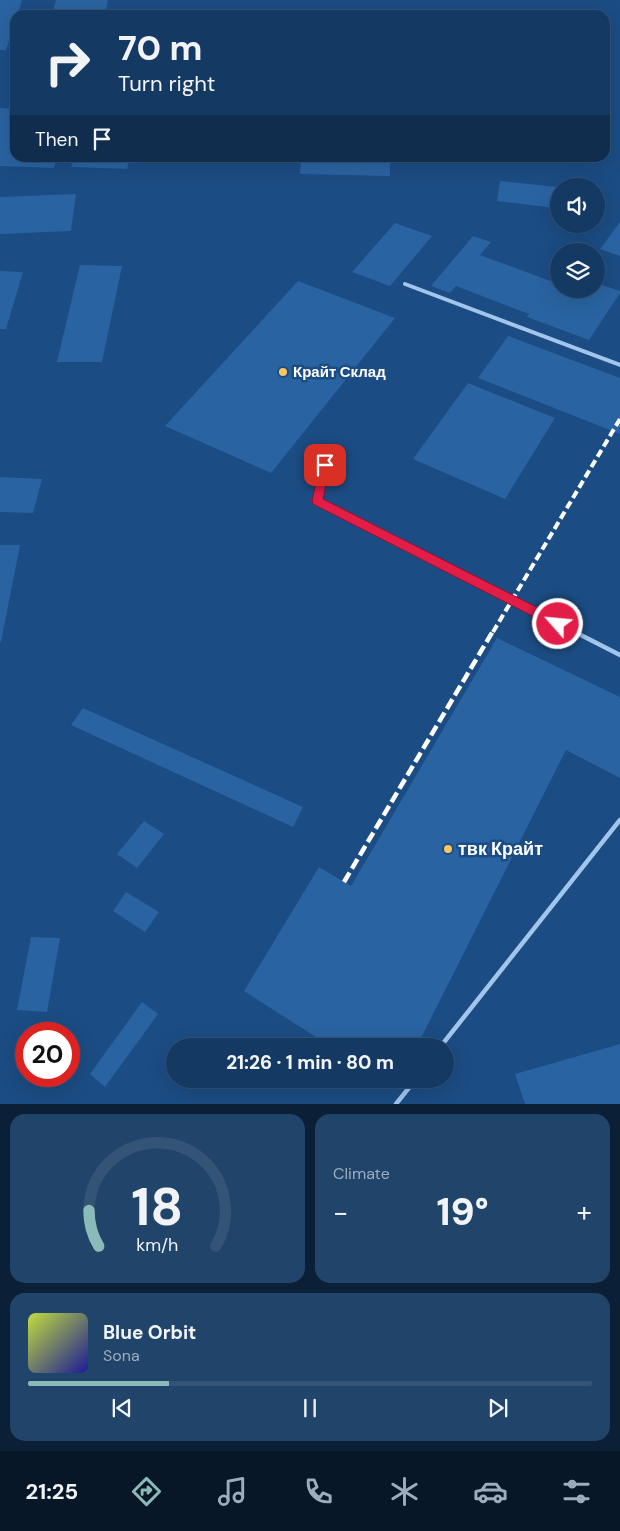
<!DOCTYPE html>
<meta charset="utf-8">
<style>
:root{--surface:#143962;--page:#21446b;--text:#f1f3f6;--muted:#9dacbe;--line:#335377;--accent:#8bbbb9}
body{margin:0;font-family:"DM Sans",sans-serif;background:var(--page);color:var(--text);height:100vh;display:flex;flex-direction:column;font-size:19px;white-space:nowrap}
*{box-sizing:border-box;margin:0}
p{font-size:16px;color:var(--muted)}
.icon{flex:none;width:28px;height:28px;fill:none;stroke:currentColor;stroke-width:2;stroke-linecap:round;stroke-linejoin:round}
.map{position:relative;height:1104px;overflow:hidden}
.panel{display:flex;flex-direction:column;gap:10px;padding:10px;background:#0b1f36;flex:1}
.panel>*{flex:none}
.guide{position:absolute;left:10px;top:10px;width:600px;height:152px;border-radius:15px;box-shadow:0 5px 20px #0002,0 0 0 1px var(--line);background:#143962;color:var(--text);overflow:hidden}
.controls{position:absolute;left:550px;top:178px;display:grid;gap:10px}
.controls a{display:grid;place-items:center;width:55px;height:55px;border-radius:50%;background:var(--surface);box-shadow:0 5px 20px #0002,0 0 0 1px var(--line);font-size:25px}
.speed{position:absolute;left:15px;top:1022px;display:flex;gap:10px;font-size:25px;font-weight:700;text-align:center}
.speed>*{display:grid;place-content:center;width:65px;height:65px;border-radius:50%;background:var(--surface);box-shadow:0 5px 20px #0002,0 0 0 1px var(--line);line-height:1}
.speed .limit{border:8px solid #d22;background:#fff;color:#111}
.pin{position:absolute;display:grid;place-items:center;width:42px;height:42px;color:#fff;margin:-21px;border-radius:10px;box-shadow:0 2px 8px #0006}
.me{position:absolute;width:55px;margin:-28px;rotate:297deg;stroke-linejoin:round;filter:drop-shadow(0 0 4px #0008)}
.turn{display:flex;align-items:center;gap:18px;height:105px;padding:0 25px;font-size:22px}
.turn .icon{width:65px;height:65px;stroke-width:2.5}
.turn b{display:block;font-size:35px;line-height:42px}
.then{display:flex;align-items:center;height:48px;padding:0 25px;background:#0003;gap:10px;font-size:19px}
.big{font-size:38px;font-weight:800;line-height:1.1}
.panel .card{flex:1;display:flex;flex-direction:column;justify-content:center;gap:8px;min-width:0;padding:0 18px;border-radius:15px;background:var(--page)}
.panel .dial{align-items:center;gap:0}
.dial svg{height:130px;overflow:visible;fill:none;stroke:var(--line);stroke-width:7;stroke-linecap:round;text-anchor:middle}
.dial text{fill:var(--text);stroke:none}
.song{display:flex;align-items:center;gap:15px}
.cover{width:60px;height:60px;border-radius:8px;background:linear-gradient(135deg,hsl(70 70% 55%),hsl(240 70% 35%))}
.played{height:5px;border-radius:2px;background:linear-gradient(90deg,var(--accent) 25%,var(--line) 25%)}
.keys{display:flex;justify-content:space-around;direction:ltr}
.heat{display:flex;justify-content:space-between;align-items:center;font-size:28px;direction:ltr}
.panel .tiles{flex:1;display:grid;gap:10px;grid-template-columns:1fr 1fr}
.card:last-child{grid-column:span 2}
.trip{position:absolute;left:166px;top:1038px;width:288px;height:50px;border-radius:25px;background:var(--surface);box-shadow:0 5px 20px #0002,0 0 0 1px var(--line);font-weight:800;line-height:50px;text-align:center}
.tab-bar{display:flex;height:80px;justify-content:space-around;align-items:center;background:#081727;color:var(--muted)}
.tab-bar .icon{width:35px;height:35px}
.tab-bar .on{color:var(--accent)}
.tab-bar b{font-size:22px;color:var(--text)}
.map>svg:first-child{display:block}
.building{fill:#2a63a1}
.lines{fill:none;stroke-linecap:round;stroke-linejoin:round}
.lane-far1{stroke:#a1c5eb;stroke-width:4}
.lane{stroke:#a1c5eb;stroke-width:4.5}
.rail-far1{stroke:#fff;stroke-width:4;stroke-dasharray:8 4;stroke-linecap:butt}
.rail{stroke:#fff;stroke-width:4.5;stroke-dasharray:11 4.5;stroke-linecap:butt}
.route{fill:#e11d48;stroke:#92132f}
.poi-dot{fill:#fcc85d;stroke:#1b4c83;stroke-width:2}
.labels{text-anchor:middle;stroke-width:5;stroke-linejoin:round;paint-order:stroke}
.poi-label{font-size:15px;font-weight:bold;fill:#fff;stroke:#1b4c83;text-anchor:start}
.near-poi-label{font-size:18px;font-weight:bold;fill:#fff;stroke:#1b4c83;text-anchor:start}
</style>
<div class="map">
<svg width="620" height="1104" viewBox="0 0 620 1104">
<rect width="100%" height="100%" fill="#1b4c83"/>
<g class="building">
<path d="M0 0H22L17 15H15V22L6 50H0Z"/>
<path d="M56 0H108L105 15H52Z"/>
<path d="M440 9H475L476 15H441Z"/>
<path d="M0 108 15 109V158H57L54 168 0 166Z"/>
<path d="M75 158H130L127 169 71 167Z"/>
<path d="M301 158H390V176L300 174Z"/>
<path d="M500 181 557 187 555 208 497 201Z"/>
<path d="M76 194 71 231 0 234V197Z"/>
<path d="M620 222V256L600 249Z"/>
<path d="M395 223 432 236 390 286 352 272Z"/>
<path d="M473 236 491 242 480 255 553 282 559 275V289H596V283L620 291V293L589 340 527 317 529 314 456 286 450 293 431 286Z"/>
<path d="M80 265 122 266 102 362H57Z"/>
<path d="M0 271 23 272 6 329H0Z"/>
<path d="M298 281 395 318 271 473 165 426Z"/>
<path d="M508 336 620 378V434L478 378Z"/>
<path d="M468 383 555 418 505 499 413 459Z"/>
<path d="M0 477 42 479 33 513 0 512Z"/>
<path d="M0 545H20L1 642H0Z"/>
<path d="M497 638 620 697V778L566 750 417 1046H330L244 991 319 867 351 886Z"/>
<path d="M83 708 303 807 293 827 71 725Z"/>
<path d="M144 821 164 834 137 868 117 854Z"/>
<path d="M126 892 159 912 145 932 113 911Z"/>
<path d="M31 937 60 938 47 1012 17 1010Z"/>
<path d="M142 1002 158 1014 105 1087 90 1074Z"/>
<path d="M620 1044V1104H525L515 1074Z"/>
<path d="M380 1079H401L396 1089Z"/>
</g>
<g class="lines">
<g class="lane-far1">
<path d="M405 284 620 365"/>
<path d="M325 465 317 501 576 632"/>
</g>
<g class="lane">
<path d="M573 631 620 655"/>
<path d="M441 1046 620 820"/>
<path d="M396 1104 416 1079"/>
</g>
<path class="rail-far1" d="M493 632 620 419"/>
<path class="rail" d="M344 882 493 631"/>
</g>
<path class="route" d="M325 461 330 465 323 499 562 620 564 624 562 627H554L313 504 312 501 320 465Z"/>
<g class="poi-dot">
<circle cx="283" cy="372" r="5"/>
<circle cx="448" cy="849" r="5"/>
</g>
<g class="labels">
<g class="poi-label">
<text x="293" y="377">Крайт Склад</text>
</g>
<g class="near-poi-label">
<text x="458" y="855">твк Крайт</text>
</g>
</g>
</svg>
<div class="controls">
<a><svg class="icon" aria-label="sound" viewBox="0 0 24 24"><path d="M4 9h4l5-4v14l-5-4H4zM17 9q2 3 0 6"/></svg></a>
<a><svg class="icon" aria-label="layers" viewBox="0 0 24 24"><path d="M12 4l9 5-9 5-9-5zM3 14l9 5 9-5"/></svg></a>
</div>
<div class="speed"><div class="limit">20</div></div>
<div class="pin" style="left:325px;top:465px;background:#d93025"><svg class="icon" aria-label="arrive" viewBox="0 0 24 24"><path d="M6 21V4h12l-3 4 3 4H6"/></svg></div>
<svg class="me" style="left:558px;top:624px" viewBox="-20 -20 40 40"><circle r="17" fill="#e11d48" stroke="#fff" stroke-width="3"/><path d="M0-11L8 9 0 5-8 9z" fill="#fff"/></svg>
<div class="trip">21:26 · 1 min · 80 m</div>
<div class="guide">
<div class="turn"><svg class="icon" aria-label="right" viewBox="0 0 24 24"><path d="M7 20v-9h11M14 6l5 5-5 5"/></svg><div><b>70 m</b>Turn right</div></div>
<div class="then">Then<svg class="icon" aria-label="arrive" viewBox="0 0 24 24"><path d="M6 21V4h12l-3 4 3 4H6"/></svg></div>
</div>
</div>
<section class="panel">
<div class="tiles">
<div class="card dial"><svg viewBox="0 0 100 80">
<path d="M14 69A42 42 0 1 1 86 69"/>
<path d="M14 69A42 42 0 0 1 8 47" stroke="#8bbbb9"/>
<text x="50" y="56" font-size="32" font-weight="700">18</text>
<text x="50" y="72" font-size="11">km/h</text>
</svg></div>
<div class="card"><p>Climate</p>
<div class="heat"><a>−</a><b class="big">19°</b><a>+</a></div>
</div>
<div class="card">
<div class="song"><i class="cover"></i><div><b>Blue Orbit</b><p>Sona</p></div></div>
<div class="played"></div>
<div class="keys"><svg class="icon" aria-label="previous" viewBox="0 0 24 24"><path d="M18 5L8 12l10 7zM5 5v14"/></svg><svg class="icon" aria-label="pause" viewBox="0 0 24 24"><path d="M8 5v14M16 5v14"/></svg><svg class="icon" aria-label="next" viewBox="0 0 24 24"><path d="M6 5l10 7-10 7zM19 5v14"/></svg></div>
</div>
</div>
</section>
<nav class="tab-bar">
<b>21:25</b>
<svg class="icon on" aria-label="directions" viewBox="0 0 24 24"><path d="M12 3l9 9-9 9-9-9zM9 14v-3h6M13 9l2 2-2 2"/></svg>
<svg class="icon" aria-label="music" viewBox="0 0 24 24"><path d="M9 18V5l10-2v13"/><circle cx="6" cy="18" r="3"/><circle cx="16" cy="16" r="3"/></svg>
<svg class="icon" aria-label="phone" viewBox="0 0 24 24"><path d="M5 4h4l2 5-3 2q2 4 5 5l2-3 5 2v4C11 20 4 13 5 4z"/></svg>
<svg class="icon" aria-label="climate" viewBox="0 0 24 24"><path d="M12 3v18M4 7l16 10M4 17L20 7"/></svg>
<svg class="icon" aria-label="car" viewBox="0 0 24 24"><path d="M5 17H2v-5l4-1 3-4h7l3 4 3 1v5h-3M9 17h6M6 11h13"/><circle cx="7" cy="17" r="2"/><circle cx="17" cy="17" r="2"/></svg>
<svg class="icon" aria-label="filters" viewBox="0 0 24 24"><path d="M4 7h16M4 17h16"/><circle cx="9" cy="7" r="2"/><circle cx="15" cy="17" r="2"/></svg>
</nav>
